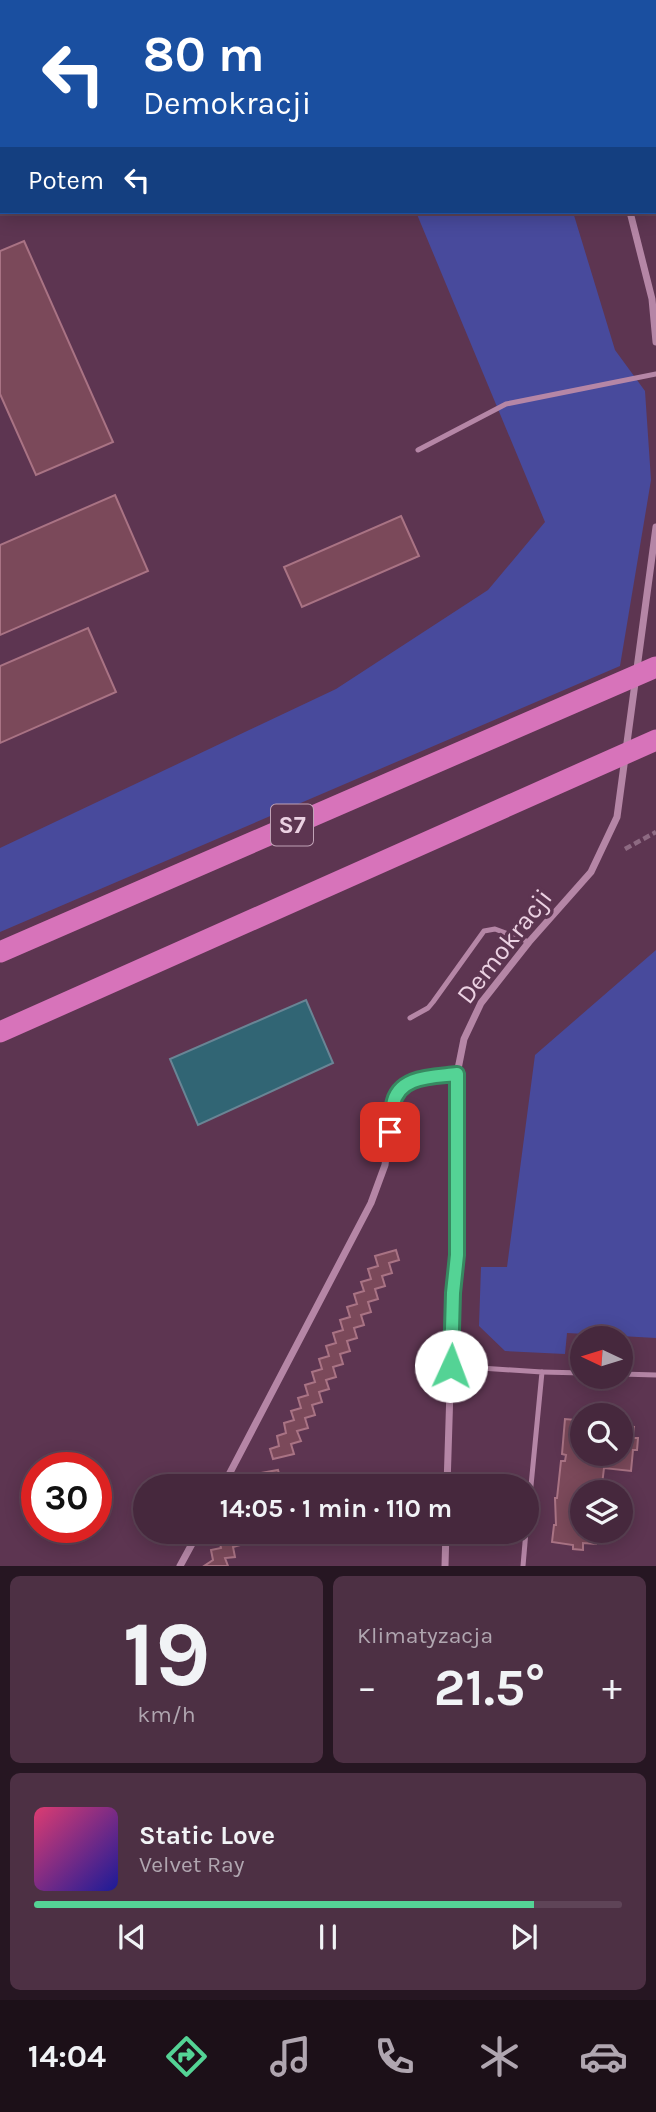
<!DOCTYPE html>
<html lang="pl">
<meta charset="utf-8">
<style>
:root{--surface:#46283d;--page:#4d3044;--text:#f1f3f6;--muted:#b0a6b0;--line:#5e4457;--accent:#54d395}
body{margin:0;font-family:Karla,sans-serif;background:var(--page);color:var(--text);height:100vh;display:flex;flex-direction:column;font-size:26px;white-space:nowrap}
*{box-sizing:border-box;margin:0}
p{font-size:23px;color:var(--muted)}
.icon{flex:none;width:38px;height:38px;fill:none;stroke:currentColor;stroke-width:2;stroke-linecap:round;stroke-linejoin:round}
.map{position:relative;height:1566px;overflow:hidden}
.details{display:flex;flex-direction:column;gap:10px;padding:10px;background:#261622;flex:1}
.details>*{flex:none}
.guide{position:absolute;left:0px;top:0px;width:656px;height:214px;box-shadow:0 4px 18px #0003,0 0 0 2px var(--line);background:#1a4fa0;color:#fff;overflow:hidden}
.needle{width:46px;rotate:274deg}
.tools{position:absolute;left:570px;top:1326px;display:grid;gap:14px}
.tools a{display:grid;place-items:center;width:63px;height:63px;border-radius:50%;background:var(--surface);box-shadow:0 4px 18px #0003,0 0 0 2px var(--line);font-size:35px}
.speed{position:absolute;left:21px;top:1452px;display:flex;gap:14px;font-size:35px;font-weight:700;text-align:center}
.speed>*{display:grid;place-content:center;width:91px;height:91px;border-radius:50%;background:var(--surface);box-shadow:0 4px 18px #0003,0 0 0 2px var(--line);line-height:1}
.speed .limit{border:10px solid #d22;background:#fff;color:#111}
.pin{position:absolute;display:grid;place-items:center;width:60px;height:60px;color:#fff;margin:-30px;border-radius:14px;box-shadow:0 4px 10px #0006}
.me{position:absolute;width:77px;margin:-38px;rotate:2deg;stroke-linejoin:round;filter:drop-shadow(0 0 5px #0008)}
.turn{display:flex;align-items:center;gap:24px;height:147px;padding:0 28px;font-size:32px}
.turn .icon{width:91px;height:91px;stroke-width:2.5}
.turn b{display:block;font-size:49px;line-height:60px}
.then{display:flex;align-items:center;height:66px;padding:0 28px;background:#0003;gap:14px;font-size:26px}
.big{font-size:52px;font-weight:700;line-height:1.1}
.details .card{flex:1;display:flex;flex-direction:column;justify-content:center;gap:10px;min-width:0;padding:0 24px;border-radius:10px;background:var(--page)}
.details .dial{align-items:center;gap:0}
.dial b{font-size:91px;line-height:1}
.song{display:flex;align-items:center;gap:21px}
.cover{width:84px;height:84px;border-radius:10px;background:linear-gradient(135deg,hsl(340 70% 55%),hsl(240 70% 35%))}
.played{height:7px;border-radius:4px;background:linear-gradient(90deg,var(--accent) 85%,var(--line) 85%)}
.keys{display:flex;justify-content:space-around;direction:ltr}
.heat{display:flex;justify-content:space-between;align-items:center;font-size:38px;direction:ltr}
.details .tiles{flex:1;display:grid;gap:10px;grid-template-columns:1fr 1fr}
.card:last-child{grid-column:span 2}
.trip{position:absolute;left:133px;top:1474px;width:406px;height:70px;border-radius:35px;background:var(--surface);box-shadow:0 4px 18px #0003,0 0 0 2px var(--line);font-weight:700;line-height:70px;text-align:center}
.dock{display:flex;height:112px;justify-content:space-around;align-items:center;background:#1c1018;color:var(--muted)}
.dock .icon{width:49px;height:49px}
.dock .selected{color:var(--accent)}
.dock b{font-size:32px;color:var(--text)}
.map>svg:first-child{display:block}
.green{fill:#484a9c}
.water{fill:#316574;stroke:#698595;stroke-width:2}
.building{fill:#7b495a;stroke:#a97384;stroke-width:2}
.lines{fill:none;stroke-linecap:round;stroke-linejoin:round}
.path{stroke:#8d6a82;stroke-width:4.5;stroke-dasharray:7 3.5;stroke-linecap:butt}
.lane{stroke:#b586a6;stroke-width:5}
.street{stroke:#b586a6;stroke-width:7}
.highway{stroke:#d773ba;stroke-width:21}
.route-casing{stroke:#378961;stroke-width:18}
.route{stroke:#54d395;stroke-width:12}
.labels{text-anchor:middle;stroke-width:7;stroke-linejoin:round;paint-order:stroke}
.shield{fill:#5d3551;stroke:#c0a2b6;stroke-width:2}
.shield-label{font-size:24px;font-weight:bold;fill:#ebd1e2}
.street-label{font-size:26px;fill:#ebd1e2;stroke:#5d3551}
</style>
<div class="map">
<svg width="656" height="1566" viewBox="0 0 656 1566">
<rect width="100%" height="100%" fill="#5d3551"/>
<g class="green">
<path d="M328 0H508L509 2H329Z"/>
<path d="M416 212H573L615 350 645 391 651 480 620 666 0 932V848L336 689 488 590 545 522Z"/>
<path d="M656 950V1338L567 1333 565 1354 505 1351 479 1326 481 1267H507L535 1055Z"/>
</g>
<path class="water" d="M306 1000 333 1063 198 1125 170 1059Z"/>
<g class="building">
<path d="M12 0H66V2H8Z"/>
<path d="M66 0H173L169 2Z"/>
<path d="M24 241 113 442 36 475 0 394V251Z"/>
<path d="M115 495 148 571 0 635V545Z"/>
<path d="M401 516 419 556 302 607 284 567Z"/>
<path d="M88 628 116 692 0 743V666Z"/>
<path d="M396 1250 399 1260 389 1263 392 1273 382 1276 385 1286 375 1289 378 1299 368 1302 371 1312 361 1315 364 1325 354 1328 357 1338 347 1341 350 1351 340 1354 343 1364 333 1367 336 1377 326 1380 329 1389 319 1392 322 1402 312 1405 315 1415 305 1418 308 1428 297 1431 301 1441 291 1444 294 1454 273 1459 270 1449 279 1446 277 1436 286 1433 284 1423 294 1420 291 1411 301 1408 298 1398 308 1395 305 1385 315 1382 312 1372 322 1369 319 1359 329 1356 326 1346 336 1343 333 1333 343 1330 340 1320 350 1317 347 1307 357 1304 354 1294 364 1291 361 1282 371 1279 368 1269 378 1266 375 1256Z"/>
<path d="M577 1415 583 1416V1454H621V1426L634 1427 633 1438H638L637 1450H633L631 1471 604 1468 601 1493H583V1531H597L596 1544 583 1543V1550L573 1549V1545L552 1542 554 1525H556L555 1498H557L561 1461H565L566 1455 562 1454 565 1419 576 1420Z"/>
<path d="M278 1470 281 1480 270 1482 271 1486H255L258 1485 255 1474Z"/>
<path d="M228 1531 251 1532 242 1534 244 1544 233 1547 235 1557 225 1558 228 1566H204L213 1560 211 1550 221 1548 219 1538 229 1535Z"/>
</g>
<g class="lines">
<path class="path" d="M625 849 656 832"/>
<g class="lane">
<path d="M418 450 506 404 656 374"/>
<path d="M410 1018 428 1008 433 1002 484 931 495 929 529 942"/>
<path d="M451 1366 542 1372 527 1527"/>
<path d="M542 1372 583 1373"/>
<path d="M621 1374 656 1375"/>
<path d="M523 1566 526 1531"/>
</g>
<g class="street">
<path d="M546 0 547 2"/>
<path d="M630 212 652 299 656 342"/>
<path d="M223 1486 371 1203 385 1165 393 1103C405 1076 431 1077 457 1074L464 1039 481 1003 529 942 591 872 617 817 656 527"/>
<path d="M447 1486 453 1293 457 1255V1074"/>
<path d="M180 1566 199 1531"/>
<path d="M445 1566 446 1531"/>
</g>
<g class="highway">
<path d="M0 952 656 667"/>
<path d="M0 1032 656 740"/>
</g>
</g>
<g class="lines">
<g class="route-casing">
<path id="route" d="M390 1132C392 1123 392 1114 393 1105 398 1075 434 1077 457 1074V1255L453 1293 451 1366"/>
</g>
<use href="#route" class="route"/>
</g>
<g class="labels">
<rect class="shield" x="271" y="804.5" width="42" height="41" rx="5"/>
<g class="shield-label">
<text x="292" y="833">S7</text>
</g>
<g class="street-label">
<text transform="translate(504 946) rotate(-52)" y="9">Demokracji</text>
</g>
</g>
</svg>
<div class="tools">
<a><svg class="needle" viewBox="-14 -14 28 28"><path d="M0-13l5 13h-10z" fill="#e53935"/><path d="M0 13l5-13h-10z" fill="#b0a6b0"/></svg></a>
<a><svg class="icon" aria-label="search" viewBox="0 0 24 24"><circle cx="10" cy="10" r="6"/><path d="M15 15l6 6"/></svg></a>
<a><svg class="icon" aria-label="layers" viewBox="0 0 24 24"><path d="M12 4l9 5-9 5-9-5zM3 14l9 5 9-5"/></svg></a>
</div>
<div class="speed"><div class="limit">30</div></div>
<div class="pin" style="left:390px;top:1132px;background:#d93025"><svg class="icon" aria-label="arrive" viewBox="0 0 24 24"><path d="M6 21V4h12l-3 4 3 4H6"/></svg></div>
<svg class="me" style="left:451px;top:1366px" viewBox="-20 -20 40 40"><circle r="19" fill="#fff"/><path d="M0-13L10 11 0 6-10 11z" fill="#54d395"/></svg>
<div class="trip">14:05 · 1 min · 110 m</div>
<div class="guide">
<div class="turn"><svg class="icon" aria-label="left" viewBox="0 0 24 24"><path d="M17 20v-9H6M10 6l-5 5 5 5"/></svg><div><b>80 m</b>Demokracji</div></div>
<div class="then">Potem<svg class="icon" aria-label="left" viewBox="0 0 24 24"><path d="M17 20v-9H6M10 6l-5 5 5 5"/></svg></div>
</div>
</div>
<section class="details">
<div class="tiles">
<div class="card dial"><b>19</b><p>km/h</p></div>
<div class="card"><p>Klimatyzacja</p>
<div class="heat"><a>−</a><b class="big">21.5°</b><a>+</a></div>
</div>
<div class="card">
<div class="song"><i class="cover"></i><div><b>Static Love</b><p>Velvet Ray</p></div></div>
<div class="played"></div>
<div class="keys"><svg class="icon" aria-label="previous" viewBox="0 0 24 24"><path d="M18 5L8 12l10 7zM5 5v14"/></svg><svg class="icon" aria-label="pause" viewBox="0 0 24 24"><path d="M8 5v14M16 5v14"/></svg><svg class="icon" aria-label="next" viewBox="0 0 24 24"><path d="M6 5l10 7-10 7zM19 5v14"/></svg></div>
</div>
</div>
</section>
<nav class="dock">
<b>14:04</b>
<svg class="icon selected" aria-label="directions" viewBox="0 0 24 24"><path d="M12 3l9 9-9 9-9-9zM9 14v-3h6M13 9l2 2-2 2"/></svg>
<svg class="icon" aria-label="music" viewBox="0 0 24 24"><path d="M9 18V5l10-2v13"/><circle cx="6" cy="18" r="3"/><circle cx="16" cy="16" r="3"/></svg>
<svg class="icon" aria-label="phone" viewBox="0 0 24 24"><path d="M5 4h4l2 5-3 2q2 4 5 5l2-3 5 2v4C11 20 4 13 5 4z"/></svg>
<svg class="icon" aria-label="climate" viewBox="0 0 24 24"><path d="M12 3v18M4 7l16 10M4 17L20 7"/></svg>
<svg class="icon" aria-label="car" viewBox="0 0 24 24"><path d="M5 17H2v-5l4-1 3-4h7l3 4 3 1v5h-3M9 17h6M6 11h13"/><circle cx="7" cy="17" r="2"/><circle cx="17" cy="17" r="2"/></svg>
</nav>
